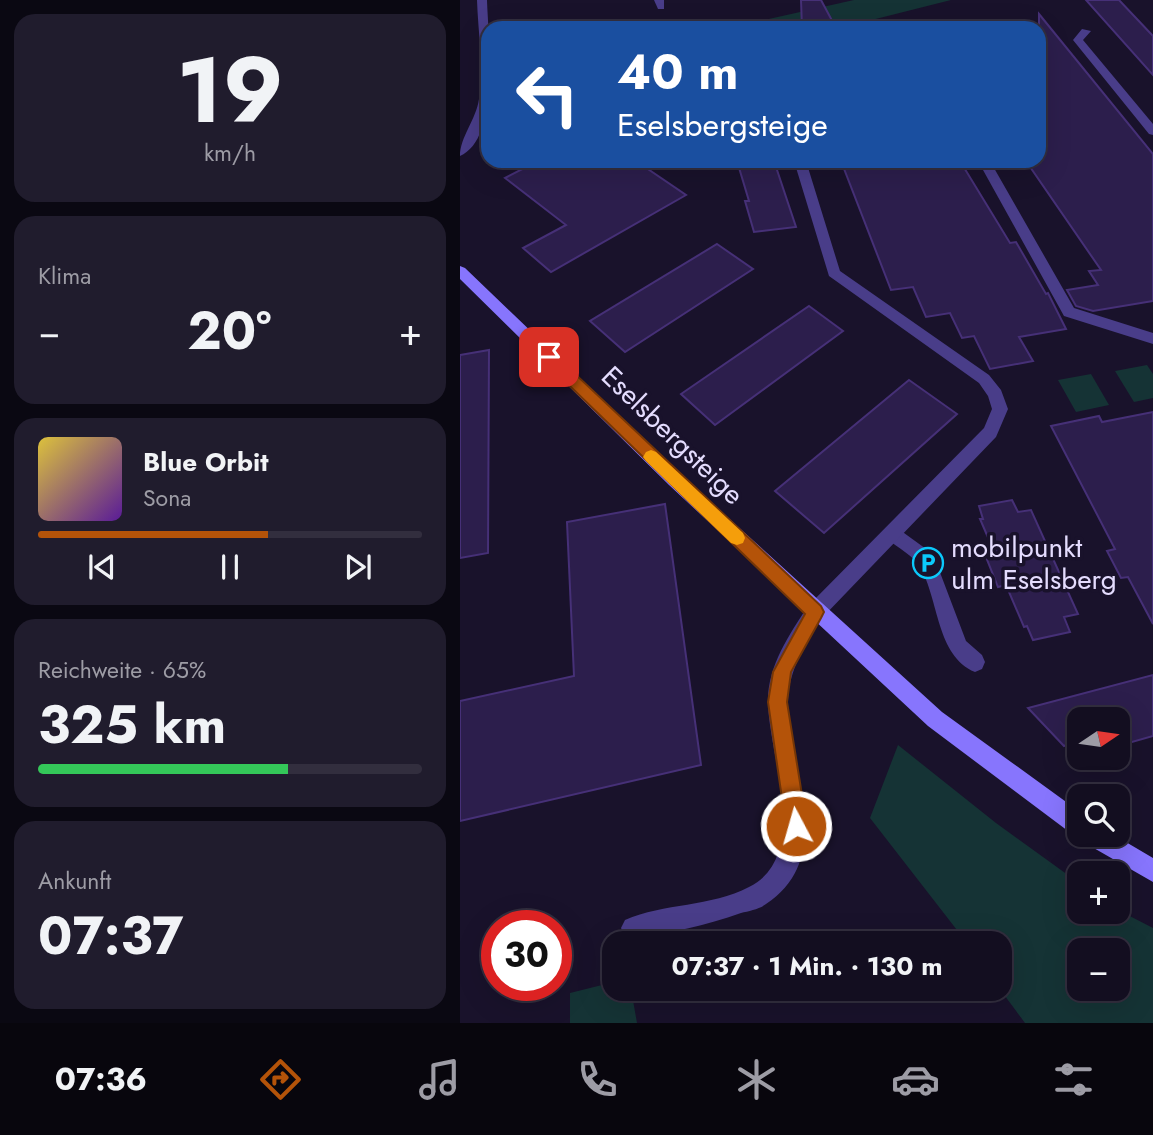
<!DOCTYPE html>
<html lang="de">
<meta charset="utf-8">
<style>
:root{--surface:#130e20;--page:#201c2d;--text:#f1f3f6;--muted:#9d9ca5;--line:#322e3e;--accent:#b45309}
body{margin:0;font-family:Jost,sans-serif;background:var(--page);color:var(--text);height:100vh;display:flex;flex-direction:column;font-size:26px;white-space:nowrap}
*{box-sizing:border-box;margin:0}
p{font-size:23px;color:var(--muted)}
.icon{flex:none;width:38px;height:38px;fill:none;stroke:currentColor;stroke-width:2;stroke-linecap:round;stroke-linejoin:round}
.map{position:relative;flex:1;overflow:hidden}
.sheet{display:flex;flex-direction:column;gap:14px;padding:14px;background:#0a0812;width:460px}
.sheet>*{flex:none}
.guide{position:absolute;left:21px;top:21px;width:565px;height:147px;border-radius:21px;box-shadow:0 7px 28px #0002,0 0 0 2px var(--line);background:#1a4fa0;color:#fff;overflow:hidden}
.needle{width:46px;rotate:77deg}
.controls{position:absolute;left:607px;top:707px;display:grid;gap:14px}
.controls a{display:grid;place-items:center;width:63px;height:63px;border-radius:14px;background:var(--surface);box-shadow:0 7px 28px #0002,0 0 0 2px var(--line);font-size:35px}
.speed{position:absolute;left:21px;top:910px;display:flex;gap:14px;font-size:35px;font-weight:700;text-align:center}
.speed>*{display:grid;place-content:center;width:91px;height:91px;border-radius:50%;background:var(--surface);box-shadow:0 7px 28px #0002,0 0 0 2px var(--line);line-height:1}
.speed .limit{border:10px solid #d22;background:#fff;color:#111}
.pin{position:absolute;display:grid;place-items:center;width:60px;height:60px;color:#fff;margin:-30px;border-radius:14px;box-shadow:0 4px 10px #0006}
.me{position:absolute;width:77px;margin:-38px;rotate:354deg;stroke-linejoin:round;filter:drop-shadow(0 0 5px #0008)}
.turn{display:flex;align-items:center;gap:24px;height:147px;padding:0 21px;font-size:32px}
.turn .icon{width:91px;height:91px;stroke-width:2.5}
.turn b{display:block;font-size:49px;line-height:60px}
.big{font-size:52px;font-weight:700;line-height:1.1}
.sheet .card{flex:1;display:flex;flex-direction:column;justify-content:center;gap:10px;min-width:0;padding:0 24px;border-radius:21px;background:var(--page)}
.sheet .dial{align-items:center;gap:0}
.dial b{font-size:91px;line-height:1}
.song{display:flex;align-items:center;gap:21px}
.cover{width:84px;height:84px;border-radius:10px;background:linear-gradient(135deg,hsl(50 70% 55%),hsl(270 70% 35%))}
.played{height:7px;border-radius:4px;background:linear-gradient(90deg,var(--accent) 60%,var(--line) 60%)}
.keys{display:flex;justify-content:space-around;direction:ltr}
.heat{display:flex;justify-content:space-between;align-items:center;font-size:38px;direction:ltr}
.charge{height:10px;border-radius:5px;background:linear-gradient(90deg,#34c759 65%,var(--line) 0)}
.trip{position:absolute;left:142px;top:931px;width:410px;height:70px;border-radius:21px;background:var(--surface);box-shadow:0 7px 28px #0002,0 0 0 2px var(--line);font-weight:700;line-height:70px;text-align:center}
.tabs{display:flex;height:112px;justify-content:space-around;align-items:center;background:#08060d;color:var(--muted)}
.tabs .icon{width:49px;height:49px}
.tabs .on{color:var(--accent)}
.tabs b{font-size:32px;color:var(--text)}
main{display:flex;flex:1;min-height:0}
.map>svg:first-child{display:block}
.green{fill:#153335;fill-rule:evenodd}
.building{fill:#2c1e4c;stroke:#463077;stroke-width:2}
.lines{fill:none;stroke-linecap:round;stroke-linejoin:round}
.lane{fill:#493d89;fill-rule:evenodd}
.street{fill:#493d89;fill-rule:evenodd}
.secondary{fill:#8775fd;fill-rule:evenodd}
.route{fill:#b45309;stroke:#753606;stroke-width:2}
.slow{fill:#f59e0b}
.labels{text-anchor:middle;stroke-width:7;stroke-linejoin:round;paint-order:stroke}
.street-label{font-size:28px;fill:#e4dcfe;stroke:#19122b}
.poi-label{font-size:28px;fill:#e4dcfe;stroke:#19122b;text-anchor:start}
</style>
<main>
<section class="sheet">
<div class="card dial"><b>19</b><p>km/h</p></div>
<div class="card"><p>Klima</p>
<div class="heat"><a>−</a><b class="big">20°</b><a>+</a></div>
</div>
<div class="card">
<div class="song"><i class="cover"></i><div><b>Blue Orbit</b><p>Sona</p></div></div>
<div class="played"></div>
<div class="keys"><svg class="icon" aria-label="previous" viewBox="0 0 24 24"><path d="M18 5L8 12l10 7zM5 5v14"/></svg><svg class="icon" aria-label="pause" viewBox="0 0 24 24"><path d="M8 5v14M16 5v14"/></svg><svg class="icon" aria-label="next" viewBox="0 0 24 24"><path d="M6 5l10 7-10 7zM19 5v14"/></svg></div>
</div>
<div class="card"><p>Reichweite · 65%</p><b class="big">325 km</b><div class="charge"></div></div>
<div class="card"><p>Ankunft</p><b class="big">07:37</b></div>
</section>
<div class="map">
<svg width="693" height="1023" viewBox="0 0 693 1023">
<rect width="100%" height="100%" fill="#19122b"/>
<g class="green">
<path d="M394 0H491L380 28H269Z"/>
<path d="M687 365 693 374V398L674 402 655 371Z"/>
<path d="M631 374 649 405 616 412 598 380Z"/>
<path d="M438 745 536 823 619 883 620 912 658 910 693 928V1023H565L539 988V943H507L410 818ZM658 950V989H620V950Z"/>
<path d="M154 982V989H171L177 1023H110V993Z"/>
</g>
<g class="building">
<path d="M341 0H361L376 28H342Z"/>
<path d="M626 0H659L693 36V75Z"/>
<path d="M579 14 693 154V301L633 311 616 306 607 290 638 285 629 271 641 270 566 161H579Z"/>
<path d="M78 161H176L226 195 91 272 63 248 106 225 45 178Z"/>
<path d="M277 161H314L336 227 294 232 285 201H289Z"/>
<path d="M381 161H500L550 243 556 242 586 294 588 293 606 329 559 337 573 361 530 369 514 336 502 338 490 313 466 317 453 287 431 290Z"/>
<path d="M257 244 293 269 165 352 130 321Z"/>
<path d="M349 306 383 331 255 425 221 394Z"/>
<path d="M29 350 28 553 0 558V355Z"/>
<path d="M449 380 497 414 364 533 315 491Z"/>
<path d="M693 412V624L668 577 661 578 647 551 655 549 591 426 639 416 642 422Z"/>
<path d="M552 500 558 512 571 510 618 614 604 617 610 632 573 640 567 626 564 627 546 585 538 587 526 557 536 556 520 519H523L519 506Z"/>
<path d="M205 504 241 765 0 821V701L114 676 107 522Z"/>
<path d="M693 675V736L658 746V719H620V745L618 741 604 746 568 708Z"/>
</g>
<g class="lines">
<path class="lane" d="M433 525 473 554 506 641 522 655 525 662 522 669 515 672C476 656 479 599 460 567 454 556 437 547 427 539L424 533 427 527Z"/>
<g class="street">
<path d="M17 0H27C28 36 41 139 0 156 0 137 16 120 19 99 24 67 18 33 17 0Z"/>
<path d="M194 0H204V9H198Z"/>
<path d="M622 29 631 31 623 40 693 124V135L689 134 613 40Z"/>
<path d="M334 161H346L380 271 529 375 541 390 548 409 536 437 362 618C345 645 329 669 328 701 327 768 379 855 306 904 300 909 289 911 281 913 246 926 209 932 173 940L165 936 161 928 165 920C204 903 251 907 289 887 351 856 309 756 308 703 307 667 329 635 348 606L524 428 532 409 528 396 519 383 369 276Z"/>
<path d="M518 161H530L614 308 693 333V344L604 316Z"/>
</g>
<path class="secondary" d="M0 266 5 268 221 475 482 712 620 812V835H654L693 858V882L625 843 622 836 612 834 468 726 209 485 0 279Z"/>
</g>
<path class="route" d="M89 352 94 354 361 606 364 612 361 618 331 672 327 702 347 826 344 833 336 836 329 833 326 826 308 702 313 672 345 614 84 361V354Z"/>
<path class="slow" d="M191 450 196 452 283 533 285 538 283 543 277 545 271 543 186 461 183 457 186 452Z"/>
<defs>
<g id="parking-ring" transform="scale(1.575)"><circle r="9.5" fill="#19122b" stroke="#0bc9fb" stroke-width="1.5"/><path d="M-3.5-5.5H1a3.5 3.5 0 0 1 0 7H-1V5.5H-3.5ZM-1-3.4V-.6H.8a1.4 1.4 0 0 0 0-2.8Z" fill="#0bc9fb"/></g>
</defs>
<g fill-rule="evenodd">
<use href="#parking-ring" x="468" y="563"/>
</g>
<g class="labels">
<g class="street-label">
<text transform="translate(213 435) rotate(44)" y="10">Eselsbergsteige</text>
</g>
<g class="poi-label">
<text x="491" y="557">mobilpunkt<tspan x="491" dy="32">ulm Eselsberg</tspan></text>
</g>
</g>
</svg>
<div class="controls">
<a><svg class="needle" viewBox="-14 -14 28 28"><path d="M0-13l5 13h-10z" fill="#e53935"/><path d="M0 13l5-13h-10z" fill="#9d9ca5"/></svg></a>
<a><svg class="icon" aria-label="search" viewBox="0 0 24 24"><circle cx="10" cy="10" r="6"/><path d="M15 15l6 6"/></svg></a>
<a>+</a>
<a>−</a>
</div>
<div class="speed"><div class="limit">30</div></div>
<div class="pin" style="left:89px;top:357px;background:#d93025"><svg class="icon" aria-label="arrive" viewBox="0 0 24 24"><path d="M6 21V4h12l-3 4 3 4H6"/></svg></div>
<svg class="me" style="left:336px;top:826px" viewBox="-20 -20 40 40"><circle r="17" fill="#b45309" stroke="#fff" stroke-width="3"/><path d="M0-11L8 9 0 5-8 9z" fill="#fff"/></svg>
<div class="trip">07:37 · 1 Min. · 130 m</div>
<div class="guide">
<div class="turn"><svg class="icon" aria-label="left" viewBox="0 0 24 24"><path d="M17 20v-9H6M10 6l-5 5 5 5"/></svg><div><b>40 m</b>Eselsbergsteige</div></div>
</div>
</div>
</main>
<nav class="tabs">
<b>07:36</b>
<svg class="icon on" aria-label="directions" viewBox="0 0 24 24"><path d="M12 3l9 9-9 9-9-9zM9 14v-3h6M13 9l2 2-2 2"/></svg>
<svg class="icon" aria-label="music" viewBox="0 0 24 24"><path d="M9 18V5l10-2v13"/><circle cx="6" cy="18" r="3"/><circle cx="16" cy="16" r="3"/></svg>
<svg class="icon" aria-label="phone" viewBox="0 0 24 24"><path d="M5 4h4l2 5-3 2q2 4 5 5l2-3 5 2v4C11 20 4 13 5 4z"/></svg>
<svg class="icon" aria-label="climate" viewBox="0 0 24 24"><path d="M12 3v18M4 7l16 10M4 17L20 7"/></svg>
<svg class="icon" aria-label="car" viewBox="0 0 24 24"><path d="M5 17H2v-5l4-1 3-4h7l3 4 3 1v5h-3M9 17h6M6 11h13"/><circle cx="7" cy="17" r="2"/><circle cx="17" cy="17" r="2"/></svg>
<svg class="icon" aria-label="filters" viewBox="0 0 24 24"><path d="M4 7h16M4 17h16"/><circle cx="9" cy="7" r="2"/><circle cx="15" cy="17" r="2"/></svg>
</nav>
